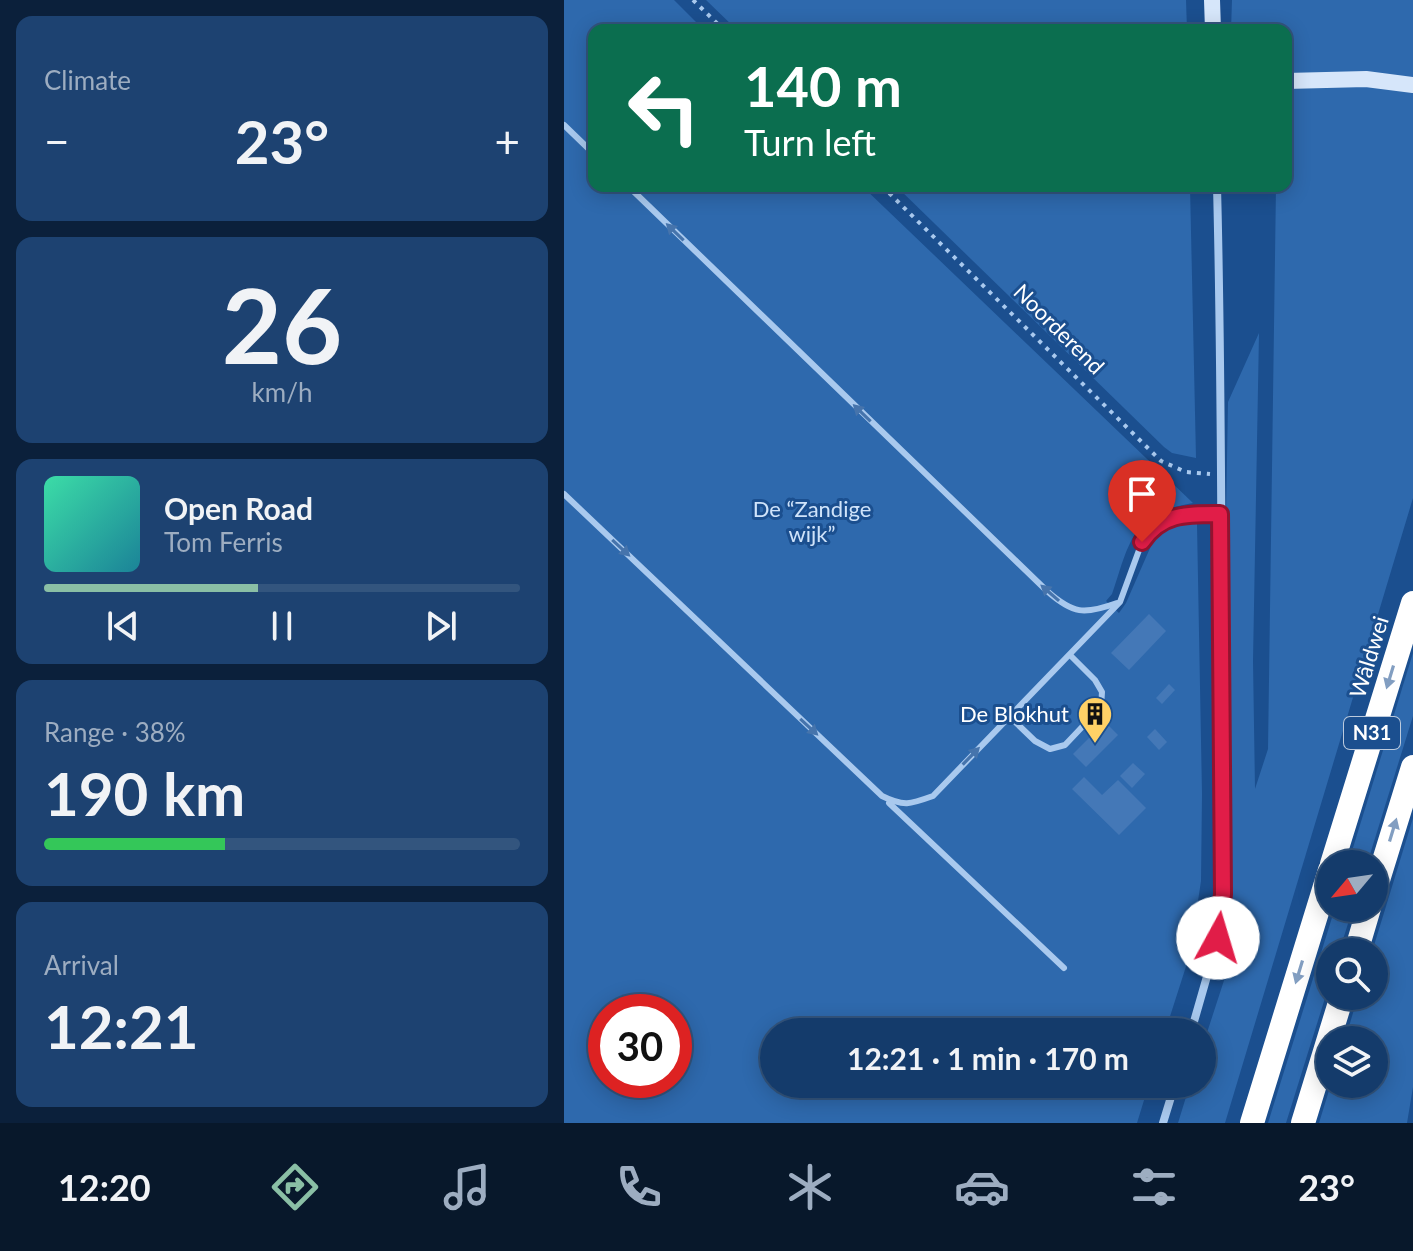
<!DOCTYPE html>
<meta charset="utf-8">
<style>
:root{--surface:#143b6b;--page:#1d4271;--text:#f1f3f6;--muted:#9dadc1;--line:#33557e;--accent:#8abfa5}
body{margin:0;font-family:Lato,sans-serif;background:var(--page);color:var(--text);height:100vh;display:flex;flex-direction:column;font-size:30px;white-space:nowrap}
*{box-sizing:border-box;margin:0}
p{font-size:26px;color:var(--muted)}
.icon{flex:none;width:44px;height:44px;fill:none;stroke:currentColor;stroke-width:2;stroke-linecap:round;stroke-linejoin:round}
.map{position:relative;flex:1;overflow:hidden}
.details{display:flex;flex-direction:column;gap:16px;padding:16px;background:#0b203b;width:564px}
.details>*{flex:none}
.top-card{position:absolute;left:24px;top:24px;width:704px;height:168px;border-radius:16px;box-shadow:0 4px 20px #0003,0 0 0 2px var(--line);background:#0b6e4f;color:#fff;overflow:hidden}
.needle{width:52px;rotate:241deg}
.buttons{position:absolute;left:752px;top:850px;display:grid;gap:16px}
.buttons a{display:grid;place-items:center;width:72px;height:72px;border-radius:50%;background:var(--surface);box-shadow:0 4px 20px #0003,0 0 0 2px var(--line);font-size:40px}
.speed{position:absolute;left:24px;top:994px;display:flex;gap:16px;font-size:40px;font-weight:700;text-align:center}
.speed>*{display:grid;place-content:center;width:104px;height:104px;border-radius:50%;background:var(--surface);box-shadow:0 4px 20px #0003,0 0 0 2px var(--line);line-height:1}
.speed .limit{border:12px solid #d22;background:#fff;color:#111}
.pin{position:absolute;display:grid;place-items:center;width:68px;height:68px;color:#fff;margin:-82px -34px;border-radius:50% 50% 50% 0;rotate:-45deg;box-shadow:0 0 8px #0007}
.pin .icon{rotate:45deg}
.me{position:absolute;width:88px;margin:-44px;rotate:6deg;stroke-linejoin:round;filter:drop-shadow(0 0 6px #0008)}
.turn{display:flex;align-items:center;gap:28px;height:168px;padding:0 24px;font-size:36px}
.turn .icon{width:104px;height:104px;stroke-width:2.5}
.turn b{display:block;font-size:56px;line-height:68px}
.big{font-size:60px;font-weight:700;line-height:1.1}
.details .card{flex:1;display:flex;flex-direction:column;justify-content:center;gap:12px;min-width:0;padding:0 28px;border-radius:16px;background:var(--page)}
.details .dial{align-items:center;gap:0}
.dial b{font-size:104px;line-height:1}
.song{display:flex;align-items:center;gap:24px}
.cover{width:96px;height:96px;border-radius:12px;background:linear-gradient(135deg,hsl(160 70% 55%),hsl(190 70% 35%))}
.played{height:8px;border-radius:4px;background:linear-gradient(90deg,var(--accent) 45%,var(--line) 45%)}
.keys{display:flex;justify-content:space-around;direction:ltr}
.heat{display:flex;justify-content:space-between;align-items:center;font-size:44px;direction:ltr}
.charge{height:12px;border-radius:6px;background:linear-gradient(90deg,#34c759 38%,var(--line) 0)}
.trip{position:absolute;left:196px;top:1018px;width:456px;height:80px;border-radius:40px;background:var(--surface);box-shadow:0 4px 20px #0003,0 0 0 2px var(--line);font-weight:700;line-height:80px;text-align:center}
.tabs{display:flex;height:128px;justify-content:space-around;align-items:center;background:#08182b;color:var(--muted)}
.tabs .icon{width:56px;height:56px}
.tabs .active{color:var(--accent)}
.tabs b{font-size:36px;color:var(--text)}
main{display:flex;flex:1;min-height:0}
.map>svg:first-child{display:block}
.green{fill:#2e69ad;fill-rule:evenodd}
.building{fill:#4478b7}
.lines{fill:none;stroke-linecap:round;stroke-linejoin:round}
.path{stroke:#a9c9ee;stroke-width:4;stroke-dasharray:4 6;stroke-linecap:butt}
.lane{stroke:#a9c9ee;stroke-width:6}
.street{stroke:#a9c9ee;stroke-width:8}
.secondary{stroke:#d6e6fa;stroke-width:16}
.highway{stroke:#fff;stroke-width:24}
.oneway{fill:#4674ac}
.oneway2{fill:#829ec1}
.route-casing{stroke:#92132f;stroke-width:20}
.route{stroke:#e11d48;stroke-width:14}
.labels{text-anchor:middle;stroke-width:6;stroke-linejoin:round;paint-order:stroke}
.shield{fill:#1b4f8f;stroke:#bbcadd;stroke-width:2}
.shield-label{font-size:20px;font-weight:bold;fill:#fff}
.street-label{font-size:22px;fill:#fff;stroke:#1b4f8f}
.park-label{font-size:22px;fill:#cfe3fa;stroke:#1b4f8f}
.poi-label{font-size:22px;fill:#fff;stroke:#1b4f8f;text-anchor:end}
</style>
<main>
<section class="details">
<div class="card"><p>Climate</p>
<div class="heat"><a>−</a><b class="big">23°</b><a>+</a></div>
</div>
<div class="card dial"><b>26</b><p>km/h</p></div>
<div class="card">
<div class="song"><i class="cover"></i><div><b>Open Road</b><p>Tom Ferris</p></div></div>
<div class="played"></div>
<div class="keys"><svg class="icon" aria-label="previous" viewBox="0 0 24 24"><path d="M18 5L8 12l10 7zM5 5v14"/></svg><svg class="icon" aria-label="pause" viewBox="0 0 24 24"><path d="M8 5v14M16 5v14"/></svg><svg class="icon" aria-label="next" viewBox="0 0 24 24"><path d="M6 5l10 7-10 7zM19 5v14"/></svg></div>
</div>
<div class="card"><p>Range · 38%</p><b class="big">190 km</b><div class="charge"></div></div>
<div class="card"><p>Arrival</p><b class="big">12:21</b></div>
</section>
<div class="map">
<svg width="849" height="1123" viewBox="0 0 849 1123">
<rect width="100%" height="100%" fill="#1b4f8f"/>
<g class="green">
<path d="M0 0H110L140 30H30V186H298L629 503C619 505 608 507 599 510 565 523 559 564 548 594L542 601 555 613 562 603 590 539C602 526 617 524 633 524L638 794 637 881 626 954 601 1032H210V1084H585L573 1123H0ZM42 1012H110V1080H42Z"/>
<path d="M142 0H622L623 30H173Z"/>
<path d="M668 0H849V498L661 1123H614L626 1084H638V1048L666 962 668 943 662 515 664 402 695 333 689 661 691 789 704 749 712 186H722V30H667Z"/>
<path d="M332 186H626L632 458 608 453 600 447Z"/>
<path d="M849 653V716L803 864H784Z"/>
<path d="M849 818V1087L843 1123H755L767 1084H810V1040H781L794 996H810V952H808Z"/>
<path d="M771 908H789L775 952H766V982L722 1123H704Z"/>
</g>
<g class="building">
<path d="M585 614 602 631 565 670 547 653Z"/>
<path d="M605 684 611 690 598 704 592 698Z"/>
<path d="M541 722 554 735 522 767 509 754Z"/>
<path d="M591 729 603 742 595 750 583 737Z"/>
<path d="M569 763 581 774 568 788 556 776Z"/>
<path d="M520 777 538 795 554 780 582 808 555 835 508 789Z"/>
</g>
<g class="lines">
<g class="path">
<path d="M129 0 160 30"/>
<path d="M318 186 597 461 622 472 646 474"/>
</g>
<g class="lane">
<path d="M0 125 30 154"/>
<path d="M64 186 483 591C509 614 520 615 553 603"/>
<path d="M0 494 318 796C340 807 347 804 369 796L556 602 578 542 587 528 600 520 637 514H656"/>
<path d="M446 717 471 741 486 749 501 745 537 707 538 692 531 680 506 655"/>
<path d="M325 803 500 968"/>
</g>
<g class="street">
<path d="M627 1032 654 938 659 894C657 658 659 422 653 186"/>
<path d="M599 1123 611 1084"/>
</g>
<g class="secondary">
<path d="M648 0 649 30"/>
<path d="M722 81 802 79 849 85"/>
</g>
<g class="highway">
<path d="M768 864 849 603"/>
<path d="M810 893 849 767"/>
<path d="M792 952 805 908"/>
<path d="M688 1123 766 870"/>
<path d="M739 1123 778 996"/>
</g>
</g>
<defs><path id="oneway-solid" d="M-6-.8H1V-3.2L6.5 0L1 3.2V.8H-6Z" transform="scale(2)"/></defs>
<g class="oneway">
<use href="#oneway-solid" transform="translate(111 232) rotate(-136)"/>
<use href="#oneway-solid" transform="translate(298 413) rotate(-136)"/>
<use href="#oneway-solid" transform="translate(57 548) rotate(43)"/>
<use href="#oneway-solid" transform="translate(486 593) rotate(-139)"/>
<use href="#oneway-solid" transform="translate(245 727) rotate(43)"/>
<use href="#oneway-solid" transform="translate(407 756) rotate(-46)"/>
</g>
<g class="oneway2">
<use href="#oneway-solid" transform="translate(826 677) rotate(107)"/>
<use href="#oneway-solid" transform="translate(829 830) rotate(-73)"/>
<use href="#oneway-solid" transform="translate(735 972) rotate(107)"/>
</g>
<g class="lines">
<g class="route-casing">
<path id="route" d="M578 542C597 513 623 514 656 514L659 894 654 938"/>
</g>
<use href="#route" class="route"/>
</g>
<defs>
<g id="building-pin" transform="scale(1.8)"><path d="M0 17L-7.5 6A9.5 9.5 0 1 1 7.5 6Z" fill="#ffd166" stroke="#1b4f8f"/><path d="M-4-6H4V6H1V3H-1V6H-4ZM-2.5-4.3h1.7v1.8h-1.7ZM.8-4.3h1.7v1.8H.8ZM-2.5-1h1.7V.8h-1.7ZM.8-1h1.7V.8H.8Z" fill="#111"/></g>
</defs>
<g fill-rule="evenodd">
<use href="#building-pin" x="531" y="714"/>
</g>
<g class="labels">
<rect class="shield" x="780" y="717" width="56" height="32" rx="6"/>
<g class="shield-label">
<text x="808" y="740">N31</text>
</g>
<g class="street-label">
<text transform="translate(495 329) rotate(45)" y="8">Noorderend</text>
<text transform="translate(805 657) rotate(-73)" y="8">Wâldwei</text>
</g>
<g class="park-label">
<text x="248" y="517">De “Zandige<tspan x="248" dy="25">wijk”</tspan></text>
</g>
<g class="poi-label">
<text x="505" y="722">De Blokhut</text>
</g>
</g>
</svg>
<div class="buttons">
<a><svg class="needle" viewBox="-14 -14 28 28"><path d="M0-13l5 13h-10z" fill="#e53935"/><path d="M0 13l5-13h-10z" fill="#9dadc1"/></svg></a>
<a><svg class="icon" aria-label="search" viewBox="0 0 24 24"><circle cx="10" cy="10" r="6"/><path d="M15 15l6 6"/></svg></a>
<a><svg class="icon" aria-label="layers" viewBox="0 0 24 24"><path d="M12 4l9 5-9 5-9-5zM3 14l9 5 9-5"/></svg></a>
</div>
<div class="speed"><div class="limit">30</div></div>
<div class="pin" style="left:578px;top:542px;background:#d93025"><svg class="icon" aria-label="arrive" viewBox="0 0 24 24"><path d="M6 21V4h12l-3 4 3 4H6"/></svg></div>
<svg class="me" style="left:654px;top:938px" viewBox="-20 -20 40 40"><circle r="19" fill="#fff"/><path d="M0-13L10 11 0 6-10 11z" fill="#e11d48"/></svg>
<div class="trip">12:21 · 1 min · 170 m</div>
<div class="top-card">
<div class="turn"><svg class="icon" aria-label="left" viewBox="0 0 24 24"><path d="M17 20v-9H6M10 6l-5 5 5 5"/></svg><div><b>140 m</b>Turn left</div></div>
</div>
</div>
</main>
<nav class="tabs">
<b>12:20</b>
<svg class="icon active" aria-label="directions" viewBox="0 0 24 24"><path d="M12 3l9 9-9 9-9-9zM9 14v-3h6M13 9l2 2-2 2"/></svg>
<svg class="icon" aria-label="music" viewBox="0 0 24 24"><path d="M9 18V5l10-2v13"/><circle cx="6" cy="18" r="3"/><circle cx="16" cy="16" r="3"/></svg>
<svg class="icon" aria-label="phone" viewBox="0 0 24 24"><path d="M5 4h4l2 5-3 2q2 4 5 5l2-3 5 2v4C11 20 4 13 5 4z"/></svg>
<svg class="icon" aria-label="climate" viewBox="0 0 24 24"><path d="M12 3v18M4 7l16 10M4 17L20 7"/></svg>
<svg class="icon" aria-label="car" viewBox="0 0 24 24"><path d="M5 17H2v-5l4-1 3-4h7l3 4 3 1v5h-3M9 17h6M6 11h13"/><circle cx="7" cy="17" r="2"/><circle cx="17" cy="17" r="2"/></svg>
<svg class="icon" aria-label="filters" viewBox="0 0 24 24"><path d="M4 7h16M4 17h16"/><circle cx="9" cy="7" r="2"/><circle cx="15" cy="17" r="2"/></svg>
<b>23°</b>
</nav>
